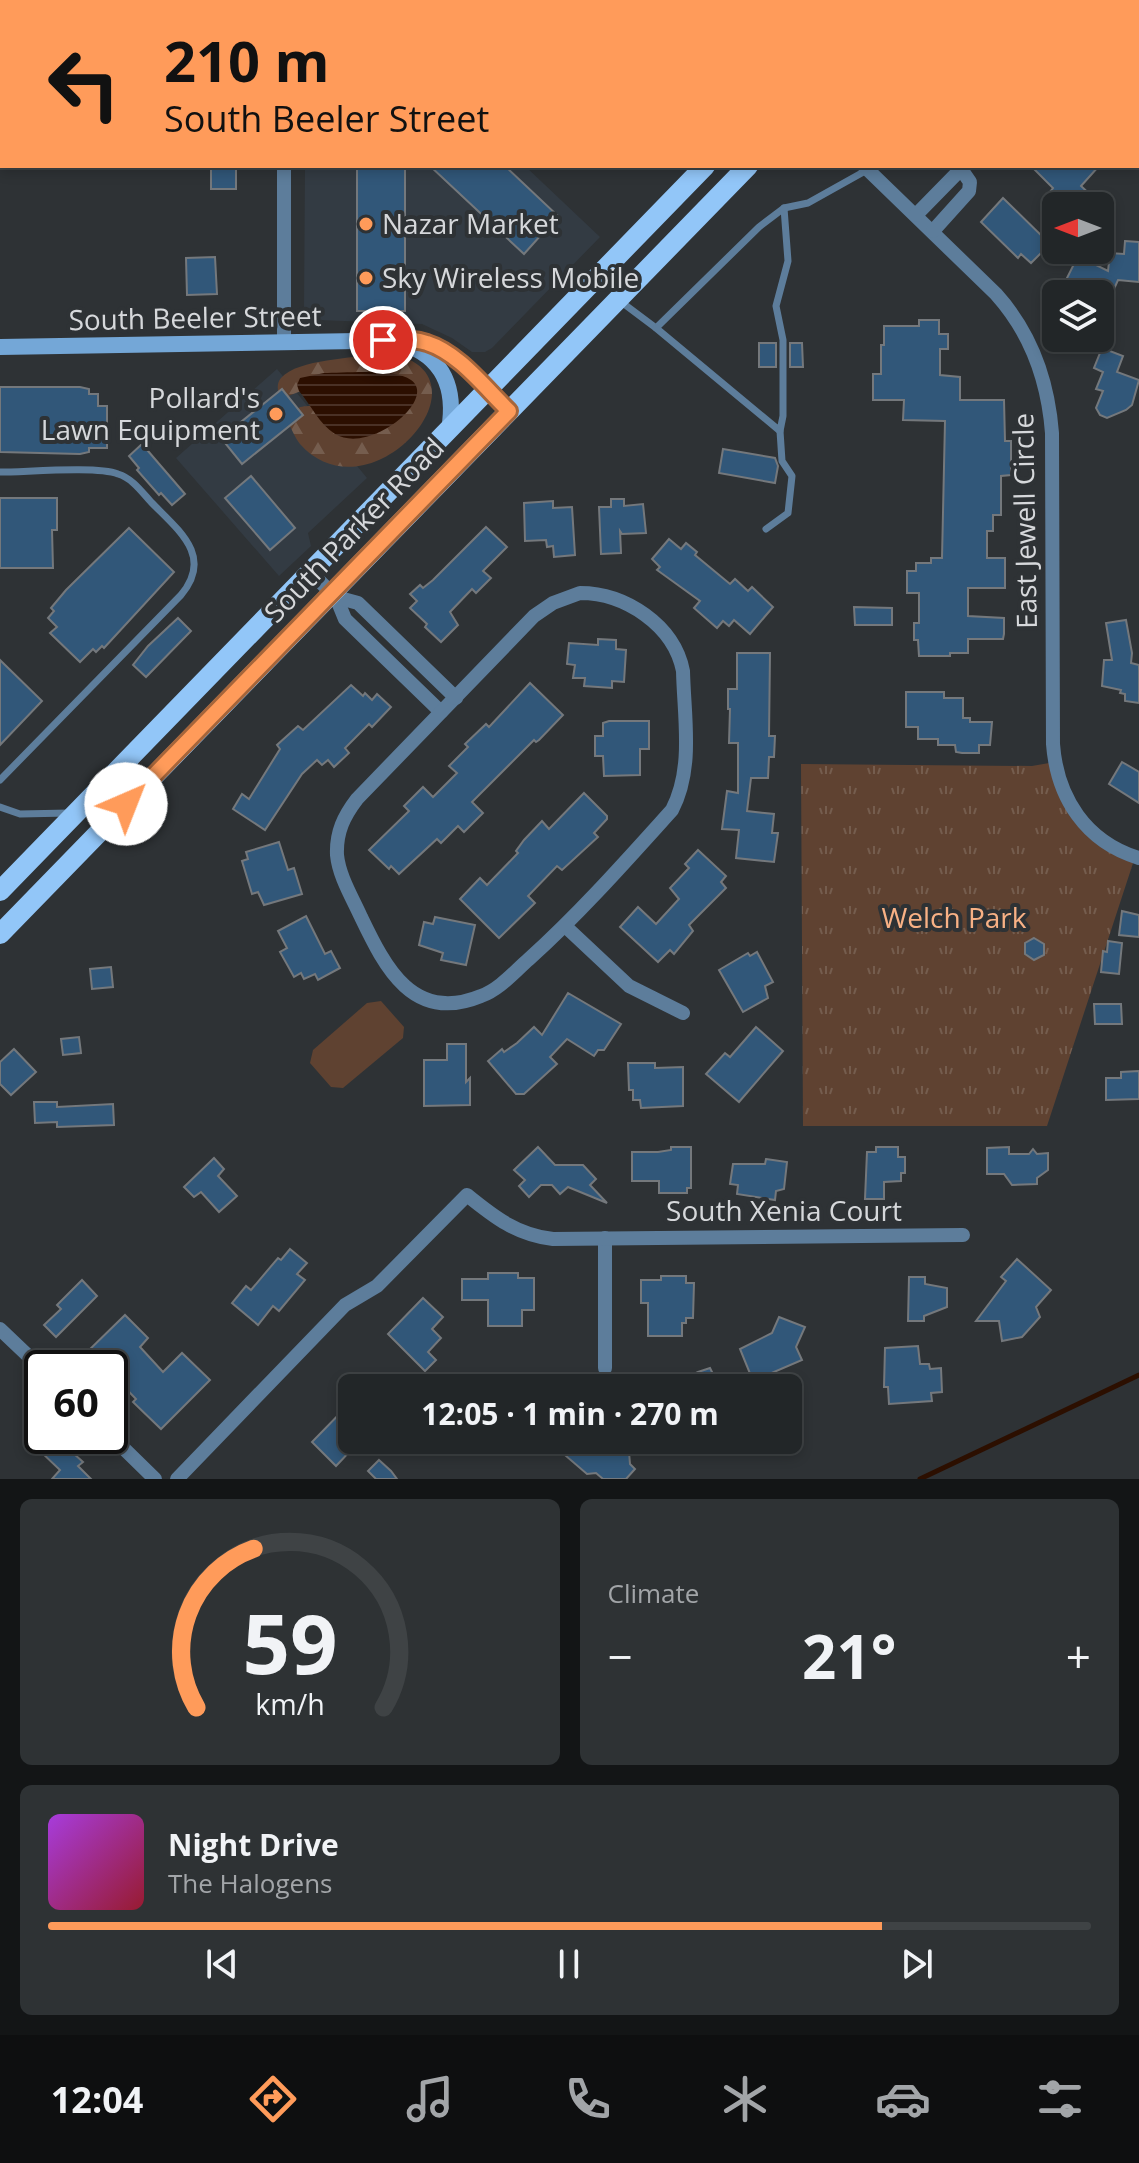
<!DOCTYPE html>
<meta charset="utf-8">
<style>
:root{--surface:#222628;--page:#2e3234;--text:#f1f3f6;--muted:#a2a5a8;--line:#3f4345;--accent:#ff9b5a}
body{margin:0;font-family:"Open Sans",sans-serif;background:var(--page);color:var(--text);height:100vh;display:flex;flex-direction:column;font-size:30px;white-space:nowrap}
*{box-sizing:border-box;margin:0}
p{font-size:26px;color:var(--muted)}
.icon{flex:none;width:44px;height:44px;fill:none;stroke:currentColor;stroke-width:2;stroke-linecap:round;stroke-linejoin:round}
.map{position:relative;height:1479px;overflow:hidden}
.details{display:flex;flex-direction:column;gap:20px;padding:20px;background:#131516;flex:1}
.details>*{flex:none}
.hud{position:absolute;left:0px;top:0px;width:1140px;height:168px;box-shadow:0 4px 12px #0003,0 0 0 2px var(--line);background:#ff9b5a;color:#111;overflow:hidden}
.needle{width:52px;rotate:270deg}
.fabs{position:absolute;left:1042px;top:192px;display:grid;gap:16px}
.fabs a{display:grid;place-items:center;width:72px;height:72px;border-radius:12px;background:var(--surface);box-shadow:0 4px 12px #0003,0 0 0 2px var(--line);font-size:40px}
.speed{position:absolute;left:24px;top:1350px;display:flex;gap:16px;font-size:40px;font-weight:700;text-align:center}
.speed>*{display:grid;place-content:center;width:104px;height:104px;border-radius:50%;background:var(--surface);box-shadow:0 4px 12px #0003,0 0 0 2px var(--line);line-height:1}
.speed .limit{border:4px solid #111;border-radius:12px;background:#fff;color:#111}
.pin{position:absolute;display:grid;place-items:center;width:68px;height:68px;color:#fff;margin:-34px;border:4px solid #fff;border-radius:50%;box-shadow:0 2px 8px #0007}
.me{position:absolute;width:88px;margin:-44px;rotate:44deg;stroke-linejoin:round;filter:drop-shadow(0 0 6px #0008)}
.turn{display:flex;align-items:center;gap:28px;height:168px;padding:0 32px;font-size:36px}
.turn .icon{width:104px;height:104px;stroke-width:2.5}
.turn b{display:block;font-size:56px;line-height:68px}
.big{font-size:60px;font-weight:700;line-height:1.1}
.details .widget{flex:1;display:flex;flex-direction:column;justify-content:center;gap:12px;min-width:0;padding:0 28px;border-radius:12px;background:var(--page)}
.details .dial{align-items:center;gap:0}
.dial svg{height:208px;overflow:visible;fill:none;stroke:var(--line);stroke-width:7;stroke-linecap:round;text-anchor:middle}
.dial text{fill:var(--text);stroke:none}
.song{display:flex;align-items:center;gap:24px}
.cover{width:96px;height:96px;border-radius:12px;background:linear-gradient(135deg,hsl(280 70% 55%),hsl(350 70% 35%))}
.played{height:8px;border-radius:4px;background:linear-gradient(90deg,var(--accent) 80%,var(--line) 80%)}
.keys{display:flex;justify-content:space-around;direction:ltr}
.heat{display:flex;justify-content:space-between;align-items:center;font-size:44px;direction:ltr}
.details .tiles{flex:1;display:grid;gap:20px;grid-template-columns:1fr 1fr}
.widget:last-child{grid-column:span 2}
.trip{position:absolute;left:338px;top:1374px;width:464px;height:80px;border-radius:12px;background:var(--surface);box-shadow:0 4px 12px #0003,0 0 0 2px var(--line);font-weight:700;line-height:80px;text-align:center}
.tabs{display:flex;height:128px;justify-content:space-around;align-items:center;background:#0e0f10;color:var(--muted)}
.tabs .icon{width:56px;height:56px}
.tabs .active{color:var(--accent)}
.tabs b{font-size:36px;color:var(--text)}
.map>svg:first-child{display:block}
.built{fill:#333b43}
.green{fill:#5f4231}
.forest{fill:url(#forest-firs)}
.park{fill:url(#park-tufts)}
.water{fill:url(#water-rules)}
.lines{fill:none;stroke-linecap:round;stroke-linejoin:round}
.stream{stroke:#2c0f00;stroke-width:5}
.building{fill:#315779;stroke:#74787c;stroke-width:2}
.lane{stroke:#5d7d9b;stroke-width:7}
.street{stroke:#5d7d9b;stroke-width:14}
.secondary{stroke:#74a7d7;stroke-width:16}
.primary{stroke:#92c6f8;stroke-width:20}
.route-casing{stroke:#a6653a;stroke-width:20}
.route{stroke:#ff9b5a;stroke-width:14}
.poi-dot{fill:#ff9b5a;stroke:#2e3235;stroke-width:3}
.labels{text-anchor:middle;stroke-width:8;stroke-linejoin:round;paint-order:stroke}
.poi-label{font-size:28px;fill:#d6d8db;stroke:#2e3235;text-anchor:start}
.street-label{font-size:28px;fill:#d6d8db;stroke:#2e3235}
.park-label{font-size:28px;fill:#f8b185;stroke:#2e3235}
</style>
<div class="map">
<svg width="1139" height="1479" viewBox="0 0 1139 1479">
<defs>
<pattern id="forest-firs" width="22" height="20" patternUnits="userSpaceOnUse" patternTransform="scale(2)"><rect width="22" height="20" fill="#5f4231"/><path d="M5 1l3.5 6h-7zM16 11l3.5 6h-7z" fill="#755d4e"/></pattern>
<pattern id="park-tufts" width="24" height="20" patternUnits="userSpaceOnUse" patternTransform="scale(2)"><rect width="24" height="20" fill="#5f4231"/><path d="M3 7l-1-3M5 7V3M7 7l1-3M15 17l-1-3M17 17v-4M19 17l1-3" fill="none" stroke="#755d4e"/></pattern>
<pattern id="water-rules" width="6" height="5" patternUnits="userSpaceOnUse" patternTransform="scale(2)"><rect width="6" height="5" fill="#2c0f00"/><path d="M0 2.5h6" fill="none" stroke="#4a3125"/></pattern>
</defs>
<rect width="100%" height="100%" fill="#2e3235"/>
<g class="built">
<path d="M305 166H525L600 237 492 348 485 352H472L452 338 422 324 318 320 304 308Z"/>
<path d="M277 369 367 478 308 533 311 546 279 576 176 458Z"/>
</g>
<path class="green" d="M381 1001 404 1027 403 1038 343 1088 331 1087 310 1063 313 1050 367 1003Z"/>
<path class="forest" d="M379 352C507 365 372 525 300 444 295 438 292 429 288 423 293 409 297 406 311 406L314 386 283 398 279 396C278 390 276 384 281 378 299 358 353 360 379 352Z"/>
<path class="park" d="M1055 762 1071 807 1135 857 1047 1126H803L801 764 1032 766Z"/>
<path class="water" d="M324 373C344 373 395 368 411 380 438 399 370 455 335 434 319 424 311 405 299 391L297 385 300 378Z"/>
<g class="lines">
<path class="stream" d="M920 1479 1139 1375"/>
</g>
<g class="building">
<rect x="211" y="166" width="25" height="23"/>
<rect x="357" y="166" width="48" height="145"/>
<path d="M430 166H505L558 216 524 254Z"/>
<path d="M1031 166H1099L1081 186 1095 199 1088 206H1055L1046 197 1053 188Z"/>
<path d="M1003 198 1050 244 1031 263 1021 254 1018 258 981 222Z"/>
<path d="M1125 241 1139 242V282L1118 280 1100 320V294H1059L1078 256 1108 271 1110 253 1124 254Z"/>
<path d="M215 257 217 294 187 295 186 258Z"/>
<path d="M919 320H939V334H948V349H940V375L960 377V400H1004L1005 441H1011V475L1001 476V515H993V531H987V558H1005V588H968V616L1004 618V634L1003 639H968V653H950V656H919L918 640H914V623H919V593H907V571H916V563H931V558H942L945 421 903 420 904 400H873V374H881V345H884V326H919Z"/>
<rect x="759" y="343" width="17" height="24"/>
<path d="M790 343H802L803 367H790Z"/>
<path d="M1102 348 1123 356 1117 372 1139 380 1132 405 1126 410 1107 418 1100 415 1096 408 1103 391 1096 389 1103 372 1094 368Z"/>
<path d="M0 387H80L89 389V394H98V406H107V448H89V452L80 454 0 452Z"/>
<path d="M282 389 303 415 242 464 221 438Z"/>
<path d="M142 444 185 494 172 505 161 493 159 495 137 470 139 468 129 456Z"/>
<path d="M723 449 775 458 778 466 775 483 719 473Z"/>
<path d="M251 476 295 528 270 550 225 498Z"/>
<path d="M0 498H57V530H52L53 568H0Z"/>
<path d="M611 499H624V506L643 504 646 533 622 534 620 531 621 553 601 554 599 507H611Z"/>
<path d="M553 501V508L572 507 575 555 554 557 553 546 547 547 546 540 525 541 524 503Z"/>
<path d="M486 527 507 547 483 571 491 578 476 593 472 589 450 612 458 625 441 642 425 627 427 624 410 608 417 601 410 594 420 585 423 588 433 580Z"/>
<path d="M129 528 174 572 104 648 102 646 96 652 93 649 80 662 50 633 57 627 48 618 54 611 51 608 66 590Z"/>
<path d="M669 539 681 549 686 543 697 552 695 555 730 584 735 579 748 591 752 587 773 607 750 634 734 620 729 626 723 621 717 628 694 608 700 601 657 570 660 567 652 559Z"/>
<path d="M854 607 892 608V625H855Z"/>
<path d="M178 618 191 631 146 677 133 665 148 646Z"/>
<path d="M1126 620 1132 653 1131 663 1139 665V703L1125 701V694L1120 693 1121 690 1102 686 1104 660H1112L1106 623Z"/>
<path d="M598 639 616 640V649L626 650 624 682 612 681V688L584 686 585 678H573L575 665 567 664 569 643 598 645Z"/>
<path d="M737 653H770L769 736H775L774 757H769L768 778H751L747 811 774 814 772 833H778L774 862 736 858 739 830 722 829 727 791 738 793V743H729L730 709H728V689H737Z"/>
<path d="M0 660 42 701 0 745Z"/>
<path d="M530 683 563 715 539 740 536 742 534 740 472 802 483 813 464 832 458 826 441 843 437 839 399 874 391 866 389 869 369 850 409 811 404 806 423 787 433 797 457 773 449 766 468 747 465 744 486 724 489 727Z"/>
<path d="M351 685 363 696 365 693 372 700 377 694 391 707 372 727 369 724 345 748 349 753 334 767 328 760 322 765 317 760 302 774 265 830 233 809 242 794 249 799 280 749 277 745 298 726 303 730Z"/>
<path d="M906 692H944V698H963V718H970V722H992L990 745H979V753H962L956 752 955 745H938V739H918V727H906Z"/>
<path d="M609 721H649V749H640V775L604 776 603 756H595V736H603V723Z"/>
<path d="M1122 762 1139 772V803L1109 784Z"/>
<path d="M584 793 607 816V819L594 833 598 837 562 870 557 866 528 896 535 903 499 938 460 899 480 878 487 885 518 853 516 851 524 840 542 821 549 829Z"/>
<path d="M279 842 288 870 294 868 302 894 264 905 258 892 252 894 242 861 248 859 246 852Z"/>
<path d="M698 850 726 876 721 882 726 888 689 925 693 931 674 954 670 950 658 962 620 927 638 907 656 924 679 899 670 888 689 868 685 864Z"/>
<path d="M1122 911 1139 915V937L1119 935Z"/>
<path d="M306 916 325 954 331 951 340 968 318 980 315 974 304 979 301 973 294 977 280 952 287 948 278 931Z"/>
<path d="M435 917 475 925 466 965 441 960 443 953 419 945 424 922 433 924Z"/>
<path d="M1034 938 1044 944V955L1034 960 1025 954V943Z"/>
<path d="M1108 941 1122 943 1119 974 1101 972 1103 951 1107 952Z"/>
<path d="M757 952 773 982 765 986 768 998 743 1012 719 970 748 953 750 956Z"/>
<path d="M111 967 113 987 92 989 90 969Z"/>
<path d="M568 993 621 1024 604 1050H598L594 1056 567 1039 550 1057 557 1064 524 1094H516L488 1061 502 1049 504 1052 517 1043 534 1027 542 1035Z"/>
<path d="M1094 1004H1121L1122 1024H1095Z"/>
<path d="M756 1027 783 1051 739 1102 706 1074 725 1053 730 1057Z"/>
<path d="M79 1037 81 1053 63 1055 61 1039Z"/>
<path d="M447 1044H466V1082L470 1078V1105L424 1106V1060H447Z"/>
<path d="M14 1049 36 1072 11 1095 0 1084V1062Z"/>
<path d="M628 1063H655V1068L683 1067V1106L641 1108 640 1100H633V1090H629Z"/>
<path d="M1139 1071V1099L1106 1100V1078H1121V1072Z"/>
<path d="M34 1102H57V1107L113 1104 114 1125 57 1127V1122L35 1123Z"/>
<path d="M538 1147 555 1165H583L596 1179 590 1185 607 1203 568 1187 560 1194 552 1185H541L529 1197 519 1186 525 1180 514 1170Z"/>
<path d="M671 1147H691V1188H687V1193H659V1181H632V1152H658L671 1150Z"/>
<path d="M876 1147H898V1157H905V1173H901V1181L884 1182V1199H865L867 1152H876Z"/>
<path d="M1009 1147V1154H1029L1033 1149 1037 1154 1048 1153V1170L1037 1178V1184L1012 1185 1004 1174H987V1148Z"/>
<path d="M214 1158 224 1169 218 1176 237 1196 219 1212 201 1192 194 1197 184 1187Z"/>
<path d="M766 1159 787 1162 784 1189 776 1191 775 1200 737 1194 738 1185 730 1184 733 1164H765Z"/>
<path d="M290 1249 307 1263 297 1274 305 1280 279 1311 273 1306 258 1325 232 1303 246 1286 251 1290 278 1258 281 1260Z"/>
<path d="M1017 1259 1051 1290 1036 1307 1040 1317 1022 1337 1002 1341 999 1321H976L1006 1281 1001 1277Z"/>
<path d="M488 1273H518V1278H534V1310H522V1326H488V1300H462V1279H488Z"/>
<path d="M661 1276H686V1283H694L693 1318H686V1323H682V1336H648V1303H641V1280H661Z"/>
<path d="M909 1277H925V1284L947 1288V1307L924 1316V1321H908Z"/>
<path d="M82 1280 97 1296 56 1337 44 1325 61 1309 57 1305Z"/>
<path d="M423 1298 443 1317 432 1329 441 1338 428 1352 436 1360 425 1371 388 1334Z"/>
<path d="M125 1315 148 1338 140 1347 163 1372 182 1353 210 1380 161 1429 133 1402 136 1399 110 1372V1368H99L85 1354Z"/>
<path d="M779 1317 805 1327 796 1347 802 1360 753 1381 740 1349 772 1333Z"/>
<path d="M918 1346 920 1364H929L930 1369 941 1368 942 1392 931 1393 932 1401 889 1404 888 1387H884L885 1348Z"/>
<path d="M710 1368 720 1388H665L698 1372Z"/>
<path d="M543 1373 544 1388H516L515 1374Z"/>
<path d="M352 1401V1444L355 1446 336 1466 312 1442Z"/>
<path d="M54 1436 83 1462 78 1466 91 1479H52L60 1470 40 1451Z"/>
<path d="M580 1440H628L630 1464 635 1469 626 1479H603L596 1473 587 1474 566 1456Z"/>
<path d="M379 1460 391 1471 397 1479H376L368 1471Z"/>
</g>
<g class="lines">
<g class="lane">
<path d="M620 301 656 328 759 227 784 208 808 203 867 170"/>
<path d="M656 328 780 431 783 416V340L776 306 788 261 784 208"/>
<path d="M0 472C27 472 97 466 118 474 132 478 142 492 151 502 178 530 214 556 181 595L0 780"/>
<path d="M766 529 788 513 792 476 782 461 780 431"/>
<path d="M0 807 20 814 69 813"/>
</g>
<g class="street">
<path d="M284 0V2"/>
<path d="M971 0 973 2"/>
<path d="M555 1 556 0"/>
<path d="M864 166 996 294C1032 334 1048 381 1052 433L1053 744C1057 798 1086 842 1139 858"/>
<path d="M916 215 962 168"/>
<path d="M933 231 969 191 970 182 959 166"/>
<path d="M284 342V166"/>
<path d="M310 572 336 597 345 619 441 712"/>
<path d="M580 593C625 593 674 625 683 671 684 717 694 768 672 810 626 861 580 913 529 959 514 972 500 989 481 996 413 1024 385 967 361 917 352 897 339 876 337 855 336 832 344 816 357 799L534 616 553 603Z"/>
<path d="M336 597 358 603 456 698"/>
<path d="M565 926 629 986 683 1013"/>
<path d="M605 1238V1368"/>
<path d="M0 1329 42 1369"/>
<path d="M110 1435 155 1479"/>
<path d="M177 1479 345 1305 377 1286 467 1195C494 1217 517 1235 553 1239L963 1235"/>
</g>
<g class="secondary">
<path d="M404 344C445 358 456 390 449 430"/>
<path d="M0 347 417 340C454 347 483 386 509 411"/>
</g>
<g class="primary">
<path d="M866 2 868 0"/>
<path d="M910 2 912 0"/>
<path d="M0 891 705 166"/>
<path d="M0 934 748 166"/>
</g>
</g>
<g class="lines">
<g class="route-casing">
<path id="route" d="M126 804 509 411C485 388 459 353 427 343 413 338 398 340 383 340"/>
</g>
<use href="#route" class="route"/>
</g>
<g class="poi-dot">
<circle cx="366" cy="224" r="8"/>
<circle cx="366" cy="278" r="8"/>
<circle cx="276" cy="414" r="8"/>
</g>
<g class="labels">
<g class="poi-label">
<text x="382" y="234">Nazar Market</text>
<text x="382" y="288">Sky Wireless Mobile</text>
<text x="260" y="408" text-anchor="end">Pollard's<tspan x="260" dy="32">Lawn Equipment</tspan></text>
</g>
<g class="street-label">
<text transform="translate(195 318) rotate(-1)" y="10">South Beeler Street</text>
<text transform="translate(1025 521) rotate(-91)" y="10">East Jewell Circle</text>
<text transform="translate(354 530) rotate(-46)" y="10">South Parker Road</text>
<text x="784" y="1221">South Xenia Court</text>
</g>
<g class="park-label">
<text x="954" y="928">Welch Park</text>
</g>
</g>
</svg>
<div class="fabs">
<a><svg class="needle" viewBox="-14 -14 28 28"><path d="M0-13l5 13h-10z" fill="#e53935"/><path d="M0 13l5-13h-10z" fill="#a2a5a8"/></svg></a>
<a><svg class="icon" aria-label="layers" viewBox="0 0 24 24"><path d="M12 4l9 5-9 5-9-5zM3 14l9 5 9-5"/></svg></a>
</div>
<div class="speed"><div class="limit">60</div></div>
<div class="pin" style="left:383px;top:340px;background:#d93025"><svg class="icon" aria-label="arrive" viewBox="0 0 24 24"><path d="M6 21V4h12l-3 4 3 4H6"/></svg></div>
<svg class="me" style="left:126px;top:804px" viewBox="-20 -20 40 40"><circle r="19" fill="#fff"/><path d="M0-13L10 11 0 6-10 11z" fill="#ff9b5a"/></svg>
<div class="trip">12:05 · 1 min · 270 m</div>
<div class="hud">
<div class="turn"><svg class="icon" aria-label="left" viewBox="0 0 24 24"><path d="M17 20v-9H6M10 6l-5 5 5 5"/></svg><div><b>210 m</b>South Beeler Street</div></div>
</div>
</div>
<section class="details">
<div class="tiles">
<div class="widget dial"><svg viewBox="0 0 100 80">
<path d="M14 69A42 42 0 1 1 86 69"/>
<path d="M14 69A42 42 0 0 1 36 8" stroke="#ff9b5a"/>
<text x="50" y="56" font-size="32" font-weight="700">59</text>
<text x="50" y="72" font-size="11">km/h</text>
</svg></div>
<div class="widget"><p>Climate</p>
<div class="heat"><a>−</a><b class="big">21°</b><a>+</a></div>
</div>
<div class="widget">
<div class="song"><i class="cover"></i><div><b>Night Drive</b><p>The Halogens</p></div></div>
<div class="played"></div>
<div class="keys"><svg class="icon" aria-label="previous" viewBox="0 0 24 24"><path d="M18 5L8 12l10 7zM5 5v14"/></svg><svg class="icon" aria-label="pause" viewBox="0 0 24 24"><path d="M8 5v14M16 5v14"/></svg><svg class="icon" aria-label="next" viewBox="0 0 24 24"><path d="M6 5l10 7-10 7zM19 5v14"/></svg></div>
</div>
</div>
</section>
<nav class="tabs">
<b>12:04</b>
<svg class="icon active" aria-label="directions" viewBox="0 0 24 24"><path d="M12 3l9 9-9 9-9-9zM9 14v-3h6M13 9l2 2-2 2"/></svg>
<svg class="icon" aria-label="music" viewBox="0 0 24 24"><path d="M9 18V5l10-2v13"/><circle cx="6" cy="18" r="3"/><circle cx="16" cy="16" r="3"/></svg>
<svg class="icon" aria-label="phone" viewBox="0 0 24 24"><path d="M5 4h4l2 5-3 2q2 4 5 5l2-3 5 2v4C11 20 4 13 5 4z"/></svg>
<svg class="icon" aria-label="climate" viewBox="0 0 24 24"><path d="M12 3v18M4 7l16 10M4 17L20 7"/></svg>
<svg class="icon" aria-label="car" viewBox="0 0 24 24"><path d="M5 17H2v-5l4-1 3-4h7l3 4 3 1v5h-3M9 17h6M6 11h13"/><circle cx="7" cy="17" r="2"/><circle cx="17" cy="17" r="2"/></svg>
<svg class="icon" aria-label="filters" viewBox="0 0 24 24"><path d="M4 7h16M4 17h16"/><circle cx="9" cy="7" r="2"/><circle cx="15" cy="17" r="2"/></svg>
</nav>
